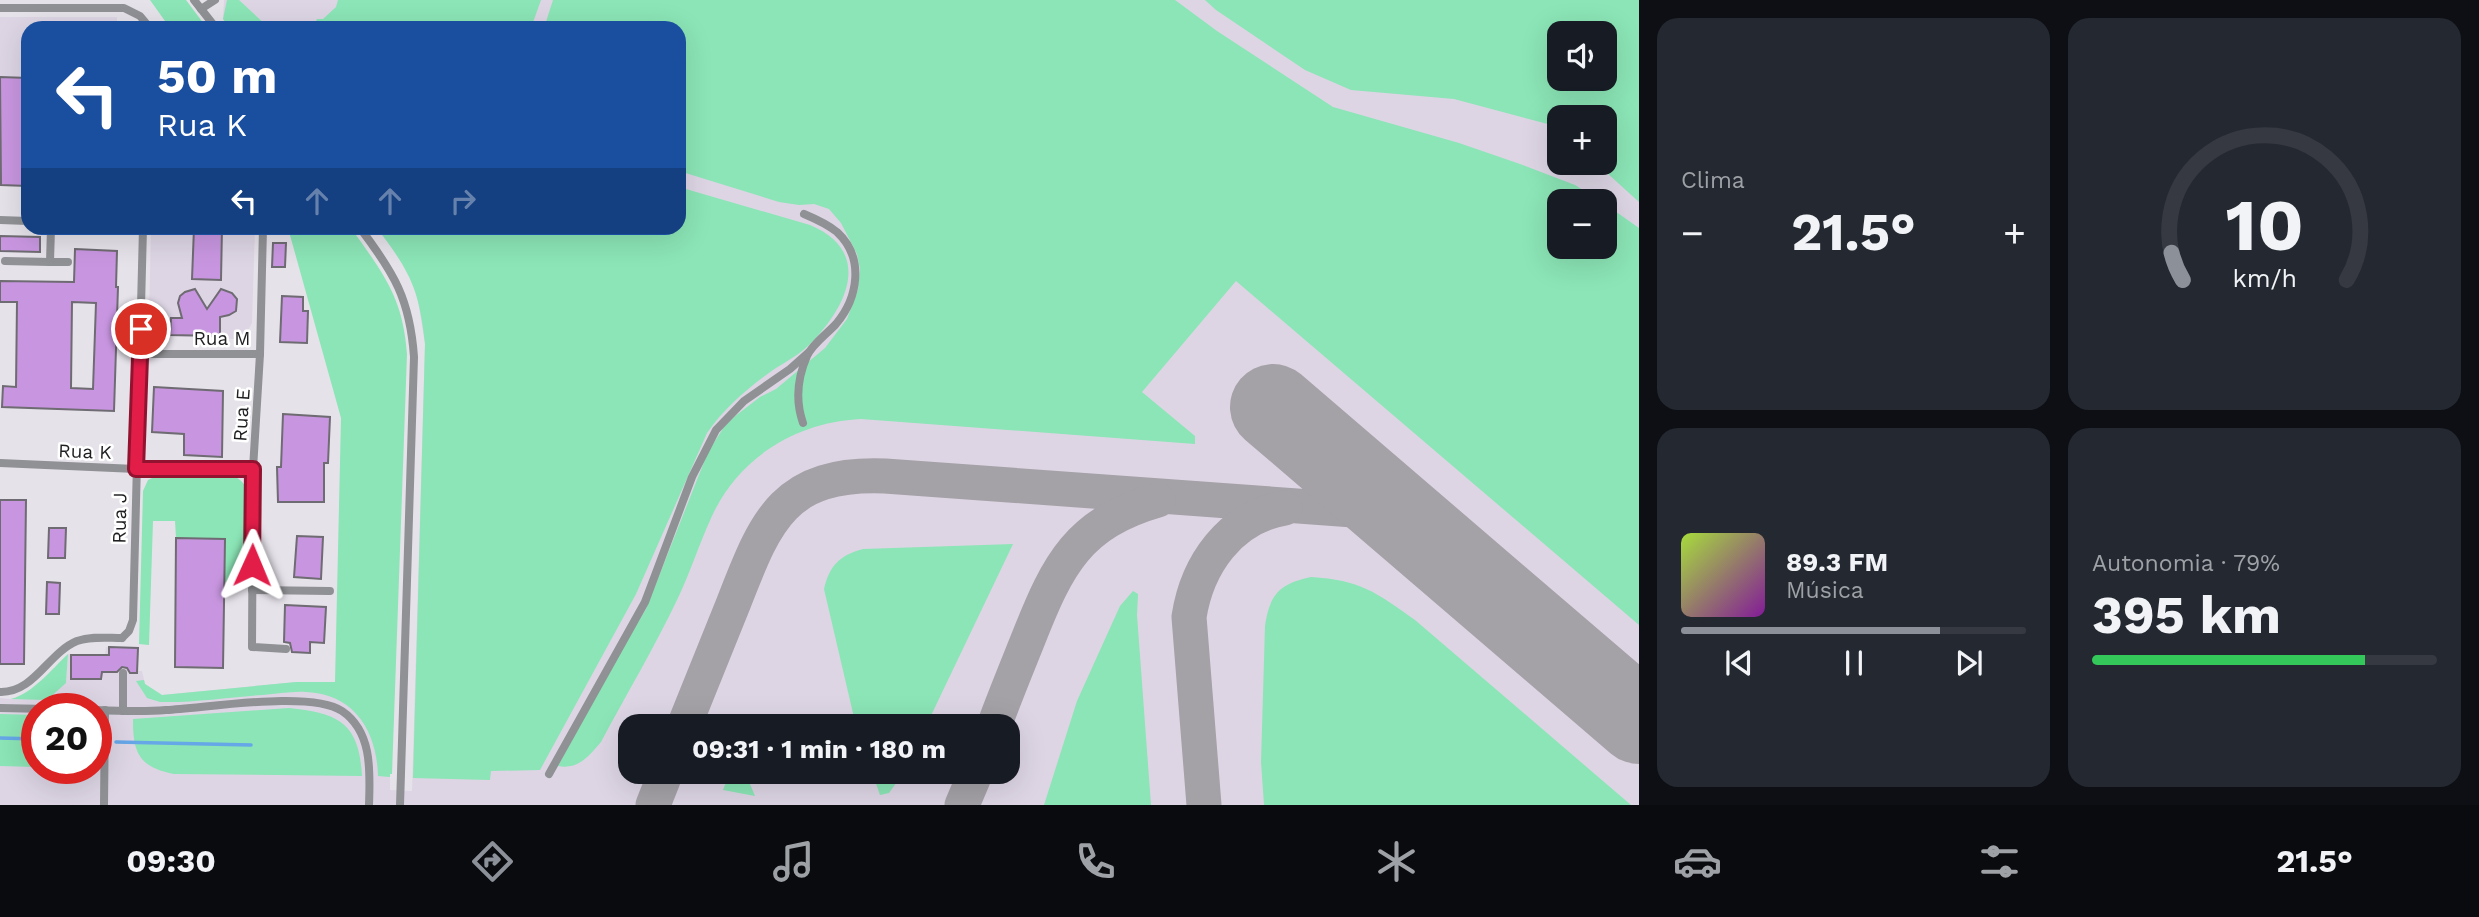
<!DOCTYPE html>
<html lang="pt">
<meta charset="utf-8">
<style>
:root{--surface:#171b24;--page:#242831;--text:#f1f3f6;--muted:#9ea1a6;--line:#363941;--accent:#8c9099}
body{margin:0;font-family:"Work Sans",sans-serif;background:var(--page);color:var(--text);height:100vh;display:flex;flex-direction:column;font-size:26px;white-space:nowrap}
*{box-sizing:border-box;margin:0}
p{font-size:23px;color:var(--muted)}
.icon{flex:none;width:38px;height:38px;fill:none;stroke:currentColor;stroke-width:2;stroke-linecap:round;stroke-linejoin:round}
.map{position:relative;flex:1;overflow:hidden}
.details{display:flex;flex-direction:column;gap:18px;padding:18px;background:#0d0f14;width:840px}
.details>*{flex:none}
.guide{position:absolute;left:21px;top:21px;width:665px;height:214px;border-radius:21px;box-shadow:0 7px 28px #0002;background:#1a4fa0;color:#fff;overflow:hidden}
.tools{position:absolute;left:1547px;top:21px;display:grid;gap:14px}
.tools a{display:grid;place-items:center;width:70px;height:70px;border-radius:14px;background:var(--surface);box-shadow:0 7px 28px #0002;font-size:35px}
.speed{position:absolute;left:21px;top:693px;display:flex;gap:14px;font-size:35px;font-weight:700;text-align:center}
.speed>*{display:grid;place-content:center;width:91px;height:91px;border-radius:50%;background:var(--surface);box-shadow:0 7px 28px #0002;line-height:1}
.speed .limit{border:10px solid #d22;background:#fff;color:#111}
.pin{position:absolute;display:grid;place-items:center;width:60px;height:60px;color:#fff;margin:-30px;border:4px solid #fff;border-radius:50%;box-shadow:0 2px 7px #0007}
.me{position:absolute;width:77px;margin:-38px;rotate:1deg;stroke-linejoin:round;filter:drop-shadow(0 0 5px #0008)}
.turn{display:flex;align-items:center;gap:24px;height:147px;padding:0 21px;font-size:32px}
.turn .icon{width:91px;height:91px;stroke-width:2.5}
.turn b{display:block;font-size:49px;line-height:60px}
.lanes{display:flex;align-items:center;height:66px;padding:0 21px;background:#0003;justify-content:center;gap:35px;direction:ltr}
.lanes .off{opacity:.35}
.big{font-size:52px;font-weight:700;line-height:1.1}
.details .widget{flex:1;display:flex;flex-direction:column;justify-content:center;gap:10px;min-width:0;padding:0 24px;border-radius:21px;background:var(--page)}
.details .dial{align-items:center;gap:0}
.dial svg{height:182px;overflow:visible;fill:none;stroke:var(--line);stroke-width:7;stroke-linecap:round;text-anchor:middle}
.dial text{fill:var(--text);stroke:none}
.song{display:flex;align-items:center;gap:21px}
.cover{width:84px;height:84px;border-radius:10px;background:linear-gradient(135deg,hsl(80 70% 55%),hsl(290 70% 35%))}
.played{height:7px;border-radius:4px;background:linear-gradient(90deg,var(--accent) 75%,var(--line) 75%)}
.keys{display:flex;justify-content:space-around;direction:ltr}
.heat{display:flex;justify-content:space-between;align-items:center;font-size:38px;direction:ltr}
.charge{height:10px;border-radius:5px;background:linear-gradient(90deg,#34c759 79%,var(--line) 0)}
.details .tiles{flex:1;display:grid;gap:18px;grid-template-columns:repeat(2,1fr)}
.trip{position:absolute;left:618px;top:714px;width:402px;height:70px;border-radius:21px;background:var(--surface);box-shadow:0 7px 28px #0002;font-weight:700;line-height:70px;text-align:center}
.tab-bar{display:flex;height:112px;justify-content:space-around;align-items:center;background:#090b0e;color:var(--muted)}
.tab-bar .icon{width:49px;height:49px}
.tab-bar .selected{color:var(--accent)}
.tab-bar b{font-size:32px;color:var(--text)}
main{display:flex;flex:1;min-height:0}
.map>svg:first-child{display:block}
.built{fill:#ddd5e4;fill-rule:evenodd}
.green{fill:#8be5b6;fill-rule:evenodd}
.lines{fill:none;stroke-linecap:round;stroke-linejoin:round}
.stream{stroke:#66a7e8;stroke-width:3.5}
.taxiway{stroke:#a4a1a7;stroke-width:35}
.runway{stroke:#a4a1a7;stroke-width:86}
.building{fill:#c896e0;stroke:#6f6b72;stroke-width:2;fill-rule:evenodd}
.service{stroke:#8f9194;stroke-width:8}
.route-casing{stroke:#92132f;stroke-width:18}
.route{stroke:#e11d48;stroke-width:12}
.labels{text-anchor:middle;stroke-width:5;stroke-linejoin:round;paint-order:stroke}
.street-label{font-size:19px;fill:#1f1e21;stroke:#fff}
</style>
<main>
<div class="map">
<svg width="1639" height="805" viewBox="0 0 1639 805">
<rect width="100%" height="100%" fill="#e6e2ea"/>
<g class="built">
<path d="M224 0H1613L1639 23V805H0V698L11 699 66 683 68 654 105 655 106 647 138 648 137 671H142L145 684 162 695 296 682H331L372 723 390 774V790L412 791 425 344 416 289 403 262 377 228H679V28H230L223 19ZM1559 33H1605V79H1559ZM1559 117H1605V163H1559ZM1559 201H1605V247H1559ZM37 709H96V768H37ZM630 726H1008V772H630Z"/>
<path d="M0 17H117V28H28V187L0 186Z"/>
<path d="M151 228H255L252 323 246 334 235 339 164 336 153 330 149 319Z"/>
</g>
<g class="green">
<path d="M150 0H186L207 28H170Z"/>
<path d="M227 0H239L269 28H230L223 19Z"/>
<path d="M338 0H541L531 28H292C298 18 305 22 314 25L317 19H323L336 7Z"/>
<path d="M553 0H1175L1217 31 1333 107 1459 143 1520 164 1575 185 1600 201H1559V247H1605V204L1639 228V625L1236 281 1142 392 1195 436V444L861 419C797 422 739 457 712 516 699 544 690 573 677 600 654 648 626 695 601 742 589 756 578 770 558 766L618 655 646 609 708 452 724 427 734 417 760 397 776 389 825 348 847 319 858 290 860 269 857 254 841 223 829 209 814 204 799 205 779 202 679 171V28H544Z"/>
<path d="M1205 0H1639V202L1596 163H1605V117H1559V127L1454 99 1351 90 1305 70 1216 10ZM1559 33H1605V79H1559Z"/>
<path d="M679 187 810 225C874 252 847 307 809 345 799 355 785 362 773 370 749 387 724 408 707 433L636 594 540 770 491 771 490 780 413 778 425 344C419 288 410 272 377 228H679Z"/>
<path d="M288 228H351C383 273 403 297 407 354L392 774H390V777L378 776C377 732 355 694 306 692 292 691 277 694 263 695 229 697 194 703 160 702L147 698 136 681 144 680 145 684 162 695 296 682H335L341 418Z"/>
<path d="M162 473 229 474C238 478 242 480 246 488 250 498 250 556 245 566 242 574 232 579 224 583L225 539 176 538 175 521H153L149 645 139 644 143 491 148 480Z"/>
<path d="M1013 544 926 726H856L824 589C829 566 840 555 863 549Z"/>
<path d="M1311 577C1360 580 1376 592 1415 620L1631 805H1264L1261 762 1265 626C1270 594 1279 584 1311 577Z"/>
<path d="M1133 591 1138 594 1137 615 1151 805H1044L1077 701 1120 606Z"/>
<path d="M68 654 66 683 47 700 11 699C33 693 51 670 68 654Z"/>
<path d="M289 708C339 713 359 723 362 776L174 774C138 767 133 752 133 719Z"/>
<path d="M0 714 37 715V767L0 766Z"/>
<path d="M730 772H745L755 796 723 790Z"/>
<path d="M872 772H904L889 793 880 795Z"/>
</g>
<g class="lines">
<g class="stream">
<path d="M0 738 37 739"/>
<path d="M116 742 251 745"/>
</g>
<g class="taxiway">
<path d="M684 726C700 687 716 647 732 607 765 523 781 472 885 476L1367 511 1403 525 1503 605"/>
<path d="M994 726C1005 696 1017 667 1029 637 1058 564 1078 523 1158 500"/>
<path d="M653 805 666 772"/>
<path d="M962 805 976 772"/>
<path d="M1204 805 1189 617C1197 565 1230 517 1285 508"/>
</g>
<path class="runway" d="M1273 407 1639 721"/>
</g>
<g class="building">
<path d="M0 77 28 78V186L1 185Z"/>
<path d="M194 228H222L221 280 192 279Z"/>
<path d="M0 236 40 237V252L0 251Z"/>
<path d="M273 243H286L285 267H272Z"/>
<path d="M75 249 117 251 116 287H118L114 411 2 407 3 386 16 387 17 302H0V281L74 282ZM72 302 96 303 93 389 71 388Z"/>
<path d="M195 289 207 309 221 289 232 293 237 299 236 311 229 315 220 317V336L170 335 171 318H182L178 303 180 296 185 292Z"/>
<path d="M282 296 303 297V311H308L307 343 280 342Z"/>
<path d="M154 387 223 391 222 457 184 455V434L152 432Z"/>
<path d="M283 414 330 417 328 463H324V502H278L277 467H281Z"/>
<path d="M0 500H26L24 664H0Z"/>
<path d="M49 528H66L65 558H48Z"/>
<path d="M297 536 323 537 321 579 294 577Z"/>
<path d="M176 538 225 539 223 668 175 667Z"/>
<path d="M47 582 60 583 59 614H46Z"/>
<path d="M285 605 326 607 324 643 310 642V653L292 652 290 643 284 642Z"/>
<path d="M109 647 138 648 137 673H130L127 668 122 667 117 672H102L101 679H71V655H109Z"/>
</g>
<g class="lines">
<g class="service">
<path d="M194 0 216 28"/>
<path d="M0 8H124L140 16 150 28"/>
<path d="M201 9 215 0"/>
<path d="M0 220 28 221"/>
<path d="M51 228 50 262H68"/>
<path d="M263 228 260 354 253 469 252 647 286 649"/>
<path d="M360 228C394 273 410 299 414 357L400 805"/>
<path d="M5 261 50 262"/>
<path d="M141 354H260"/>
<path d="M803 423C795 400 797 379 807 356 812 344 827 334 836 324 858 298 865 258 837 232 827 224 816 219 804 214"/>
<path d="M0 463 136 469H253"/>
<path d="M252 590 330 591"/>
<path d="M122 638 129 631 133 620 143 228"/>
<path d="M123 673V711"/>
<path d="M0 692C34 693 48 653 77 641 91 636 107 638 122 638"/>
<path d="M0 708 47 709"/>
<path d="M96 710C119 711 143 712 166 710 207 708 311 690 342 711 373 732 370 773 369 805"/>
<path d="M549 774 645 602 692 477 716 430 744 401 790 369 808 353"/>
<path d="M104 805 105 710"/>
</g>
</g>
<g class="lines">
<g class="route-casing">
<path id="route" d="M141 329 136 469H253L252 565"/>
</g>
<use href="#route" class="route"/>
</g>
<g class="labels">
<g class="street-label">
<text x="222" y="345">Rua M</text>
<text transform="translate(241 415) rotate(-86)" y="7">Rua E</text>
<text transform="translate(85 451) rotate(2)" y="7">Rua K</text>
<text transform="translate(119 518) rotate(-89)" y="7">Rua J</text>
</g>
</g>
</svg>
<div class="tools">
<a><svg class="icon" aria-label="sound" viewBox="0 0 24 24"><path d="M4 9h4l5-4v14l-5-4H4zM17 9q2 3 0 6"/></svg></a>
<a>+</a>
<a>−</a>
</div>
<div class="speed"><div class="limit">20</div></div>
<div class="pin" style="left:141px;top:329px;background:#d93025"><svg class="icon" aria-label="arrive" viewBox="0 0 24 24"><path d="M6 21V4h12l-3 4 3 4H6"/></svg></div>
<svg class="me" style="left:252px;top:565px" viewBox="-20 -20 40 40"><path d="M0-17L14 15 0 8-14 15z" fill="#e11d48" stroke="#fff" stroke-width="4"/></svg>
<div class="trip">09:31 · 1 min · 180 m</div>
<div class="guide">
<div class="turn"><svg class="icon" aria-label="left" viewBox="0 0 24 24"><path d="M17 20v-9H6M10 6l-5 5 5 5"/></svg><div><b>50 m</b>Rua K</div></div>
<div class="lanes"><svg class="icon" aria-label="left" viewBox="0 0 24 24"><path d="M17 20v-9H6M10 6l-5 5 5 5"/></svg><svg class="icon off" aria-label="ahead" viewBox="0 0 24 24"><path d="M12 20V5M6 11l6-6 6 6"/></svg><svg class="icon off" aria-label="ahead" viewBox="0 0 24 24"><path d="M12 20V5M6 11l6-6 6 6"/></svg><svg class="icon off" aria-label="right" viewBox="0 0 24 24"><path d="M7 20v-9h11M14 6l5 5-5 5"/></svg></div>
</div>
</div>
<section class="details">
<div class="tiles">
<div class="widget"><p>Clima</p>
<div class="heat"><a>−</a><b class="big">21.5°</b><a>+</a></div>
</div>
<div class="widget dial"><svg viewBox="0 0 100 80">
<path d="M14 69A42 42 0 1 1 86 69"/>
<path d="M14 69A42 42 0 0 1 9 57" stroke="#8c9099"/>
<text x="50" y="56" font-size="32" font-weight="700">10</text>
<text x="50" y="72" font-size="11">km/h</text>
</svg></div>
<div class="widget">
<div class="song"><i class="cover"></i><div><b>89.3 FM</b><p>Música</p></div></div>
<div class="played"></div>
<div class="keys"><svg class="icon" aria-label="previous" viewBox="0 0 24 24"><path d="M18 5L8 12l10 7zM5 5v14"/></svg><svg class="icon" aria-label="pause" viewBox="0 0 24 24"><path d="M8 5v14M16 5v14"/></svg><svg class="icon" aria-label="next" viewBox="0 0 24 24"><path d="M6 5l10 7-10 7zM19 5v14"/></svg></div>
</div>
<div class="widget"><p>Autonomia · 79%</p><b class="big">395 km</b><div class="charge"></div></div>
</div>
</section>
</main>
<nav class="tab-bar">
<b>09:30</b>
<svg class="icon selected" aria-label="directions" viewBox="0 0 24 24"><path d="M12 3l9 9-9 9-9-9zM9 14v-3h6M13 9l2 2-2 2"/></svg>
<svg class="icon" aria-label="music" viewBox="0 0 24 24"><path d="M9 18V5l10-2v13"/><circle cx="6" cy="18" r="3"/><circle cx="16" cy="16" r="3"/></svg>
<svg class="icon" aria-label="phone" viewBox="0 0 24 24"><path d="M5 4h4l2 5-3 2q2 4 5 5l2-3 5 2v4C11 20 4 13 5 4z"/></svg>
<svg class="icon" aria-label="climate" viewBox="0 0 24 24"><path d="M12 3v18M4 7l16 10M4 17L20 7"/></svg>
<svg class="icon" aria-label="car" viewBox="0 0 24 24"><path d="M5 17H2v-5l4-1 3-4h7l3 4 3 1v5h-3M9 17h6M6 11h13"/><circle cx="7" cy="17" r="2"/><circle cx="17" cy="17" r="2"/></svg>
<svg class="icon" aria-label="filters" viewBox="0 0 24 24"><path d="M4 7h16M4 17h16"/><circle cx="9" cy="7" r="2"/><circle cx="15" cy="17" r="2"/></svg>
<b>21.5°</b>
</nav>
